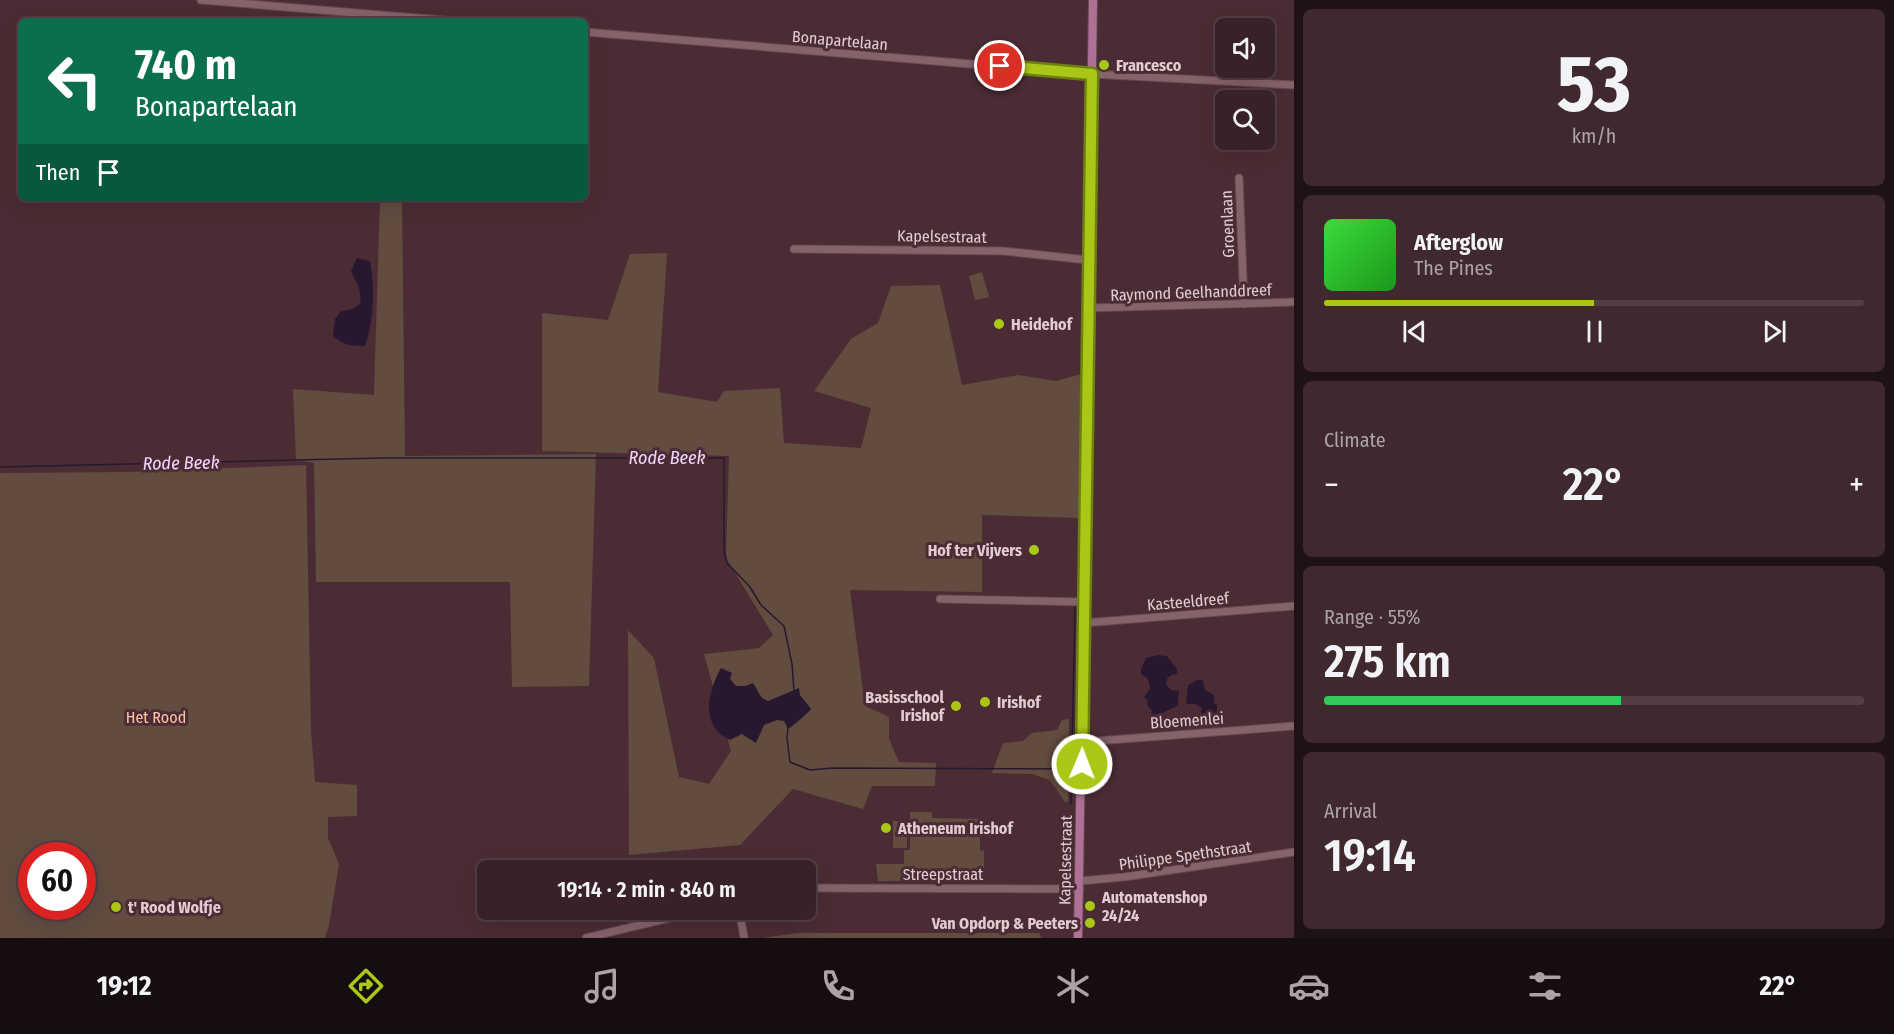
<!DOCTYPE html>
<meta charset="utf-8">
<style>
:root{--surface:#382127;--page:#3f292f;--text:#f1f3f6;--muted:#aba3a7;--line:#523e44;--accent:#aac717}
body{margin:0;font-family:"Fira Sans Condensed",sans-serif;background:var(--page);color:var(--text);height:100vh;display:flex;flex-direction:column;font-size:22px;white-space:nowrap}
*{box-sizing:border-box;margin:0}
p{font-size:20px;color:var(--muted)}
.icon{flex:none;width:33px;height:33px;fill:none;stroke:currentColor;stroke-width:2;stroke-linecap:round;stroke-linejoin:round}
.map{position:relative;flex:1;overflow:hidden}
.side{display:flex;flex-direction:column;gap:9px;padding:9px;background:#1f1215;width:600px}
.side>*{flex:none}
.guide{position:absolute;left:18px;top:18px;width:570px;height:183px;border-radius:9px;box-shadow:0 6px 24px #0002,0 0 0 2px var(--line);background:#0b6e4f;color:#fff;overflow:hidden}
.controls{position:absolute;left:1215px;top:18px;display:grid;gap:12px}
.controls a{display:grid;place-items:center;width:60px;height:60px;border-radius:9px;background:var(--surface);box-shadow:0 6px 24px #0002,0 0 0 2px var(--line);font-size:30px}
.speed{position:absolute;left:18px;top:842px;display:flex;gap:12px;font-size:30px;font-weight:700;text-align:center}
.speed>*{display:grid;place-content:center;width:78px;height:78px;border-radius:50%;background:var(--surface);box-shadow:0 6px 24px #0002,0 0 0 2px var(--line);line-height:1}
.speed .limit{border:9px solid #d22;background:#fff;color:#111}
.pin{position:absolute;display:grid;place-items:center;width:51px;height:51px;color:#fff;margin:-26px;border:3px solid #fff;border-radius:50%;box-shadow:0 2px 6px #0007}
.me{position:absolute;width:66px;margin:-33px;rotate:1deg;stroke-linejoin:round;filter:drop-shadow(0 0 4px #0008)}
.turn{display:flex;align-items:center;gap:21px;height:126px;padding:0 18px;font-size:27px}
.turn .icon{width:78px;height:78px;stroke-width:2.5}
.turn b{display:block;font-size:42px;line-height:51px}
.then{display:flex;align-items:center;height:57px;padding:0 18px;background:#0003;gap:12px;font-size:22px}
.big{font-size:45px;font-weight:600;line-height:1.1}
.side .tile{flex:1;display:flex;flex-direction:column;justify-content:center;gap:9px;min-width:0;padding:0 21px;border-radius:9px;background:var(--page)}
.side .dial{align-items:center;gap:0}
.dial b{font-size:78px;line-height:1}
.song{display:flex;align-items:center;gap:18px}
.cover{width:72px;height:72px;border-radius:9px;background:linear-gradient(135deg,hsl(120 70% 55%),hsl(120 70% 35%))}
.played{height:6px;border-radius:3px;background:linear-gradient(90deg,var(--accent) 50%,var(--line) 50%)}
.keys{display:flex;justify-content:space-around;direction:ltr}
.heat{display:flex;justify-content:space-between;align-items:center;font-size:33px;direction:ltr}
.charge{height:9px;border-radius:4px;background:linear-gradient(90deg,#34c759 55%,var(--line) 0)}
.trip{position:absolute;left:477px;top:860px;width:339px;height:60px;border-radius:9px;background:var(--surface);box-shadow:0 6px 24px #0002,0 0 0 2px var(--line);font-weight:600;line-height:60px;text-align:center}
.tab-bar{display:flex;height:96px;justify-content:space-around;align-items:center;background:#160d10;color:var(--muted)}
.tab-bar .icon{width:42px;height:42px}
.tab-bar .on{color:var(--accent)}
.tab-bar b{font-size:27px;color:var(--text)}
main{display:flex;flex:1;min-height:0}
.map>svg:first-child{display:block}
.green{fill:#624c40;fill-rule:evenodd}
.water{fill:#28182f}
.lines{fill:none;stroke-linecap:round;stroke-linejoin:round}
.stream{stroke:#28182f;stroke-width:1.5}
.minor-casing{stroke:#654a52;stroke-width:9}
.major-casing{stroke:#654a52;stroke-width:10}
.minor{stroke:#86626b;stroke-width:7}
.major{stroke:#ae7195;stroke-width:8}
.route-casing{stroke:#6e810f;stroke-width:15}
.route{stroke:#aac717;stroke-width:10}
.poi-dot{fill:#aac717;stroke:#4b2c34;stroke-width:2}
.labels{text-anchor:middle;stroke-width:6;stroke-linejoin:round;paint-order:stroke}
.street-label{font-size:16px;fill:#e1ccd1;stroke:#4b2c34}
.poi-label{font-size:16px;font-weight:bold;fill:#e1ccd1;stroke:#4b2c34;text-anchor:start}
.park-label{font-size:16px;fill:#fdc4a5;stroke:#4b2c34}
.water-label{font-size:18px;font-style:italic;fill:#f2d6fe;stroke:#4b2c34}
</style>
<main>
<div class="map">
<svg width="1294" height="938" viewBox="0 0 1294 938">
<rect width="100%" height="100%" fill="#4b2c34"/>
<g class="green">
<path d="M380 198H402L405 456 596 454 589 686 512 687 510 582H316L314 463 296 460 293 389 374 395Z"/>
<path d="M667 253 658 392 717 402 724 391 780 388 784 443 861 448 871 408 814 391 851 339 878 323 891 286 940 285 962 385 1018 375 1056 381 1081 374 1079 518 982 515V592L850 590 865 706 889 717V739L899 762 936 763 935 786H872L863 809 793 789 740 845 629 855 628 630 654 658 679 777 709 784 731 751 704 654 759 648 773 635 726 558 729 456 542 451V313L608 320 630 254Z"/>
<path d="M982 272 989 297 975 300 969 276Z"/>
<path d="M306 465 311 731 315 782 357 785V816L328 817V838L339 864 329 925 325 938H0V473L128 472ZM32 855H82V906H32Z"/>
<path d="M1069 719 1068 802H1065L1050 780 1032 774 992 773 1003 743 1023 741 1032 733 1057 730 1062 720Z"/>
<path d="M910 812H932V818L980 819V850L984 851V880L878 881 876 864H904V850H910Z"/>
<rect x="893" y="821" width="14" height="27"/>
<path d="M797 933H1040L1041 938H763Z"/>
</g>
<g class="water">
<path d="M357 258 370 261C375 288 374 321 365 346 352 346 342 345 333 336L335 319 341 311 352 309 361 303 359 288 351 271Z"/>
<path d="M1157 655 1167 656 1177 669V674C1170 675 1167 676 1166 684L1171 690 1179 691 1178 705C1171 710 1165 710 1159 716L1154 717 1151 714 1152 710 1148 707 1147 699 1144 698 1150 688 1148 679 1141 674V669L1146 658Z"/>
<path d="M721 668 732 673 730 679 736 686H745L753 683 762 698 768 701 799 688 800 695 811 709C808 713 792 727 788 729L784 721 777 720 764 725 756 743 742 734 730 740C699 725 708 692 721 668Z"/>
<path d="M1197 680H1203L1205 690 1214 695V703L1217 705C1217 720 1214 713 1204 718L1201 713 1202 708 1195 704H1186L1188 685Z"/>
</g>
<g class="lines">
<g class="stream">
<path d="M0 467 380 458H724V551L727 563 750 587 761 605 784 626 792 664 794 691"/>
<path d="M788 728 787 738 790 762 810 770 833 768 1071 769"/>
<path d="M1071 804 1075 606"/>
</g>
<g class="minor-casing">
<g id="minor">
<path d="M201 0 454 21"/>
<path d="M585 32 1092 74 1294 85"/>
<path d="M1239 178 1244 304"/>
<path d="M794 249 1003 251 1088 260"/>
<path d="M1088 308 1294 302"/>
<path d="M940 599 1085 602"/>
<path d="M1084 623 1294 606"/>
<path d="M1083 742 1294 726"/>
<path d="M1080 881 1124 877 1294 852"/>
<path d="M806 888 1080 889"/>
<path d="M739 909 744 937"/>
<path d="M586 938 707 909"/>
</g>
</g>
<g class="major-casing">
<path id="major" d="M1078 938 1093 0"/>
</g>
<use href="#minor" class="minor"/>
<use href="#major" class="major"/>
</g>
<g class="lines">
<g class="route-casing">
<path id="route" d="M1000 66 1092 74 1082 764"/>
</g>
<use href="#route" class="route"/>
</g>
<g class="poi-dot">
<circle cx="1104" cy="65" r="6"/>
<circle cx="999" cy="324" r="6"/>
<circle cx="1034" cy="550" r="6"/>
<circle cx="985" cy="702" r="6"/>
<circle cx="956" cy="706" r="6"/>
<circle cx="886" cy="828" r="6"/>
<circle cx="1090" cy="906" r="6"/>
<circle cx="116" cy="907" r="6"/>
<circle cx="1090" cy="923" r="6"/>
</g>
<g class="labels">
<g class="street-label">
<text transform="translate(840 40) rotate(5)" y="6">Bonapartelaan</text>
<text transform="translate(1227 224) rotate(-92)" y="6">Groenlaan</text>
<text transform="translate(942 236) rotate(1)" y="6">Kapelsestraat</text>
<text transform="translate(1191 292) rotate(-2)" y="6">Raymond Geelhanddreef</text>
<text transform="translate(1188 601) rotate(-5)" y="6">Kasteeldreef</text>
<text transform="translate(1187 720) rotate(-4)" y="6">Bloemenlei</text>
<text transform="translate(1185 855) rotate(-8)" y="6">Philippe Spethstraat</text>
<text transform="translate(1065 860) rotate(-89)" y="6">Kapelsestraat</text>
<text x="943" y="880">Streepstraat</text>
</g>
<g class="poi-label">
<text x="1116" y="71">Francesco</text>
<text x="1011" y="330">Heidehof</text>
<text x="1022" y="556" text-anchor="end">Hof ter Vijvers</text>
<text x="944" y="703" text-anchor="end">Basisschool<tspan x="944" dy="18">Irishof</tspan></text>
<text x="997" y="708">Irishof</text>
<text x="898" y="834">Atheneum Irishof</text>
<text x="1102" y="903">Automatenshop<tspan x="1102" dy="18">24/24</tspan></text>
<text x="128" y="913">t' Rood Wolfje</text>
<text x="1078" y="929" text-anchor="end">Van Opdorp &amp; Peeters</text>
</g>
<g class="park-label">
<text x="156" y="723">Het Rood</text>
</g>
<g class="water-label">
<text x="667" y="464">Rode Beek</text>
<text transform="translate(181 463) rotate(-1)" y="6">Rode Beek</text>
</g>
</g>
</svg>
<div class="controls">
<a><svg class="icon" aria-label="sound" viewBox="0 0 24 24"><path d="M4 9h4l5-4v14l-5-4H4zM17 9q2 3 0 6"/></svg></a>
<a><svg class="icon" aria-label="search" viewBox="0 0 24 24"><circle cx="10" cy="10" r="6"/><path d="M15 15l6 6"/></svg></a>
</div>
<div class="speed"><div class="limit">60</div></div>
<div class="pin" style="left:1000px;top:66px;background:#d93025"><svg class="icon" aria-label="arrive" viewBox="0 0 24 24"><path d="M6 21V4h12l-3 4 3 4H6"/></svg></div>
<svg class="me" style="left:1082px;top:764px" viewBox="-20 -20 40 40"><circle r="17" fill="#aac717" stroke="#fff" stroke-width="3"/><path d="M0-11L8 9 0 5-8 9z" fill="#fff"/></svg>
<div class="trip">19:14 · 2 min · 840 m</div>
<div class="guide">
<div class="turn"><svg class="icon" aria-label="left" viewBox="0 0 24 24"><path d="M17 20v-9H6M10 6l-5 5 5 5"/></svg><div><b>740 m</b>Bonapartelaan</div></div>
<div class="then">Then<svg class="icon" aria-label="arrive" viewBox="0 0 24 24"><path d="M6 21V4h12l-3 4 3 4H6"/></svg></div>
</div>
</div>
<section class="side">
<div class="tile dial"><b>53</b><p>km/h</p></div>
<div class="tile">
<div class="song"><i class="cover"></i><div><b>Afterglow</b><p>The Pines</p></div></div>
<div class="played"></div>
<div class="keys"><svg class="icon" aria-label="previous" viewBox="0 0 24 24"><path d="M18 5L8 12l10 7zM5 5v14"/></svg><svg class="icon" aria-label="pause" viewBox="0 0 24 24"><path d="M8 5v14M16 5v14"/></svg><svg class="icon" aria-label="next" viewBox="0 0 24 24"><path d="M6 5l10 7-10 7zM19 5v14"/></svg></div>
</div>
<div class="tile"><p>Climate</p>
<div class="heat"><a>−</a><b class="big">22°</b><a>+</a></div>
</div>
<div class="tile"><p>Range · 55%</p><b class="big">275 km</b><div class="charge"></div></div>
<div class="tile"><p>Arrival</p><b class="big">19:14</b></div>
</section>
</main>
<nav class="tab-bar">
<b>19:12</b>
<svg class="icon on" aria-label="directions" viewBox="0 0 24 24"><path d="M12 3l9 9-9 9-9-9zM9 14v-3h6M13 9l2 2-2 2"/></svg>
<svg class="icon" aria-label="music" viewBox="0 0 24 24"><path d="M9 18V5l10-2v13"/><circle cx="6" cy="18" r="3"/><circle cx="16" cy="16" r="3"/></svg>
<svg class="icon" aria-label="phone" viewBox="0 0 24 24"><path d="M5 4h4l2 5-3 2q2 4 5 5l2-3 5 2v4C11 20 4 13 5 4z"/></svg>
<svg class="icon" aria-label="climate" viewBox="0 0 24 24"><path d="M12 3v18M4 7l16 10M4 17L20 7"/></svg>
<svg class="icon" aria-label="car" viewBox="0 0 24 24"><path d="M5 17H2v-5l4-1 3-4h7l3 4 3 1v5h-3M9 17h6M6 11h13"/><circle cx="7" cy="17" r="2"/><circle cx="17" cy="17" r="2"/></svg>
<svg class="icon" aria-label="filters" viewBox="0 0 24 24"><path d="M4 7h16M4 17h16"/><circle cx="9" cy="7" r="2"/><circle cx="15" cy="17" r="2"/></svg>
<b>22°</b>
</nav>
